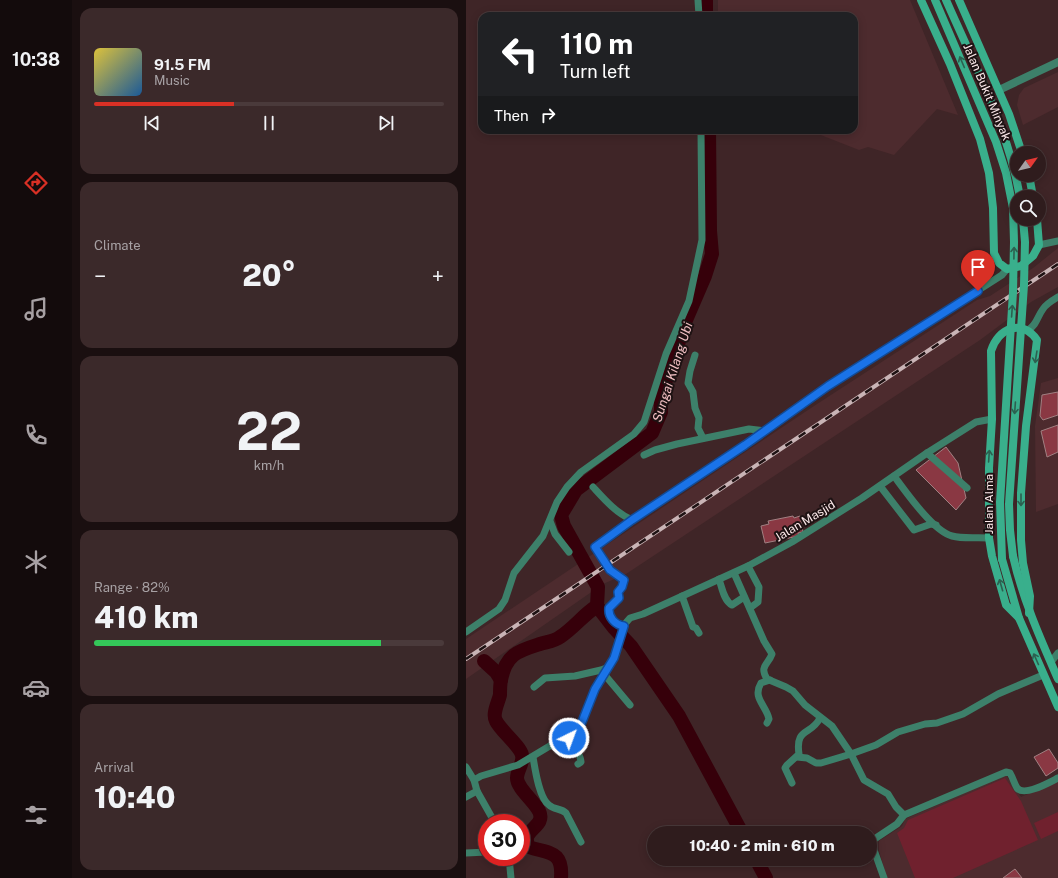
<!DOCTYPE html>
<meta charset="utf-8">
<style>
:root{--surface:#2f1c1d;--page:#3b292a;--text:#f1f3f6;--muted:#a7a1a4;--line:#4a3a3b;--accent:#d93025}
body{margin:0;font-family:"Public Sans",sans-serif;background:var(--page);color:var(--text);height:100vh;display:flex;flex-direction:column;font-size:15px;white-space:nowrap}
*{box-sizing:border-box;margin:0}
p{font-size:13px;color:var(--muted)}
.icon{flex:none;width:22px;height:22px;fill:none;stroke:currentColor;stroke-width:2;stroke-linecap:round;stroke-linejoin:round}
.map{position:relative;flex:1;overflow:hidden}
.panel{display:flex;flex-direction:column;gap:8px;padding:8px;background:#1a0f10;width:394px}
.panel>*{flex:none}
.banner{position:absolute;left:12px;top:12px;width:380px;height:122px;border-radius:12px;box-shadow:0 2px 10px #0003,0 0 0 1px var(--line);background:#202124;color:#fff;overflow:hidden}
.needle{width:26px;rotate:56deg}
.controls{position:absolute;left:544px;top:146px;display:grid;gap:8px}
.controls a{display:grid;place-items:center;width:36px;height:36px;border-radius:50%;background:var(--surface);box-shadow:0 2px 10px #0003,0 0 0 1px var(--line);font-size:20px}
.speed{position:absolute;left:12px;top:814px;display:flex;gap:8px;font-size:20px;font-weight:700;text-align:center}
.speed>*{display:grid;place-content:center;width:52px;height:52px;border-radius:50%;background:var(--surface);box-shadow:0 2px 10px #0003,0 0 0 1px var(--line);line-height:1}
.speed .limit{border:6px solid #d22;background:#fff;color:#111}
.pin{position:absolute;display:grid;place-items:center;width:34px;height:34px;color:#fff;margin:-41px -17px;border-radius:50% 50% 50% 0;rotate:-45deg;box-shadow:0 0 4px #0007}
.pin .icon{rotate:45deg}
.me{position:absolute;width:44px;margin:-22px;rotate:42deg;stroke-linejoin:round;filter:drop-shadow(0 0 3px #0008)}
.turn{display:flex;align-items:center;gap:14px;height:84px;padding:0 16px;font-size:18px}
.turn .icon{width:52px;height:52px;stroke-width:2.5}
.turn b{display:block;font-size:28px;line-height:34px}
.then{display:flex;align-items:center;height:38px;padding:0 16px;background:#0003;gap:8px;font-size:15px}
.big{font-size:30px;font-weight:800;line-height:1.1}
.panel .card{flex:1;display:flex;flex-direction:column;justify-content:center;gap:6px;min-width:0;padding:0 14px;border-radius:12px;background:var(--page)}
.panel .dial{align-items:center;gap:0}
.dial b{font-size:52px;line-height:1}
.song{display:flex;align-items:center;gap:12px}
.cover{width:48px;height:48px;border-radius:6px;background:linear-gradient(135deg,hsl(50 70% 55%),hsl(210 70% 35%))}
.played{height:4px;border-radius:2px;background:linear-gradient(90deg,var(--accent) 40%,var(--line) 40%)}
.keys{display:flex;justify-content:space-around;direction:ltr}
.heat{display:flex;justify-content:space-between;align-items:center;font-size:22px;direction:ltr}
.charge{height:6px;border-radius:3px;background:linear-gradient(90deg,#34c759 82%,var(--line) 0)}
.trip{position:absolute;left:181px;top:826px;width:230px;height:40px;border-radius:20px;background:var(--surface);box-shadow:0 2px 10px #0003,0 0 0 1px var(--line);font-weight:800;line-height:40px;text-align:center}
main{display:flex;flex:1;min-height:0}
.dock{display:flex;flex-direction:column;width:72px;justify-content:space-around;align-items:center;background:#130b0c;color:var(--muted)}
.dock .icon{width:28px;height:28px}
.dock .active{color:var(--accent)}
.dock b{font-size:18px;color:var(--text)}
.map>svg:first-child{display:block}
.built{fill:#4d2b2e}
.green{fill:#70212e}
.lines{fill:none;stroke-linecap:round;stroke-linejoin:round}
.river{stroke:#36000a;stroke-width:14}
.building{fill:#8a3843;stroke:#a18082}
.minor{stroke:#3d806a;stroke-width:7}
.tertiary{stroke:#3d806a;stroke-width:8}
.secondary{stroke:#39af8c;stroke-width:8}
.rail-casing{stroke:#c9b4b6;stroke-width:4}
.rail{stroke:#1e1213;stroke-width:2.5;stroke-dasharray:8;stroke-linecap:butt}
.secondary-bridge{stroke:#39af8c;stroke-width:8}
.oneway{stroke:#2c6050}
.route-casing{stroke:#114b97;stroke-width:10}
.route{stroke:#1a73e8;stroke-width:7}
.labels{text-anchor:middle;stroke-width:4;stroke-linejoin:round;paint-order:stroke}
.street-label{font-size:12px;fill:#fdeaeb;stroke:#1e1213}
.water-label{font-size:13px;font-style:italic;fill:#f3c1c4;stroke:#1e1213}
</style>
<main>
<nav class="dock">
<b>10:38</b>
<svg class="icon active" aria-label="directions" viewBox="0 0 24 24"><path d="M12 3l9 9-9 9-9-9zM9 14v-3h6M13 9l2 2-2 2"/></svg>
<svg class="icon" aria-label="music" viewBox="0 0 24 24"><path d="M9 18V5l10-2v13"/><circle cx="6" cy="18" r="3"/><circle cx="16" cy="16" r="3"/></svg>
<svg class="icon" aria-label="phone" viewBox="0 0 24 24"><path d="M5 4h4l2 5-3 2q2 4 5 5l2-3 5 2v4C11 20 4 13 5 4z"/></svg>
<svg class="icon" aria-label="climate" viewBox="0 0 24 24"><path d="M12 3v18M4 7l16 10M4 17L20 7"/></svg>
<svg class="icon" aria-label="car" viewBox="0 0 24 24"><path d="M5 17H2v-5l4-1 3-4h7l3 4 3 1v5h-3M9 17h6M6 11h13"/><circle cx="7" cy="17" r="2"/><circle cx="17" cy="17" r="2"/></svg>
<svg class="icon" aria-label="filters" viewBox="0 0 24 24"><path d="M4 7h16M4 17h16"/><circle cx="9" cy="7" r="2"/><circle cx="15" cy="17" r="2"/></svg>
</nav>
<section class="panel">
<div class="card">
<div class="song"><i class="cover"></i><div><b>91.5 FM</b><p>Music</p></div></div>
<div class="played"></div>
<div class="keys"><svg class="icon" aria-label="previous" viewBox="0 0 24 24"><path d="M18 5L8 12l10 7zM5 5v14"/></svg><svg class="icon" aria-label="pause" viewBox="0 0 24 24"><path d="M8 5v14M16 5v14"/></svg><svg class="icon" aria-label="next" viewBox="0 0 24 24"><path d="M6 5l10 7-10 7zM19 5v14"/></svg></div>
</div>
<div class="card"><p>Climate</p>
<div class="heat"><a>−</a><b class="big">20°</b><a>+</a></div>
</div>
<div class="card dial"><b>22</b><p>km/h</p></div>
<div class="card"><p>Range · 82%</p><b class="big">410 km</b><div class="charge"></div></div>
<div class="card"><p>Arrival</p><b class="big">10:40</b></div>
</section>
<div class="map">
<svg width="592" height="878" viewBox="0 0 592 878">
<rect width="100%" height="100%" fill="#3f2527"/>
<g class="built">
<path d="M252 0H444L492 115 471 109 428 155 402 147 393 150 342 130H388V16H252Z"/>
<path d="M592 72V107L557 125 551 105 553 95 558 88Z"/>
<path d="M592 248V287L565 302 514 340 160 574 137 584 0 679V639L348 406 511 300 524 296 567 268Z"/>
<path d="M592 378V504L570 512 569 426 575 383Z"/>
<path d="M540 775 555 797 592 781V878H421L413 851V841L436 826 439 819Z"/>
</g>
<g class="green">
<path d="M539 778 555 801 572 840 487 878H449L431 833 438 828 442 820Z"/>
<path d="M592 812V831L575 839 568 823Z"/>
</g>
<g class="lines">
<g class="river">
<path d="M240 0V16"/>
<path d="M131 606 148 628 165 646 213 716 276 833"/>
<path d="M18 661 30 672 35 680"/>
<path d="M290 859 300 878"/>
<path d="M95 878C97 850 83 854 63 847 53 829 81 828 73 811 68 801 51 788 51 778 51 770 58 763 56 755 54 746 35 731 30 721 26 714 32 703 34 695 34 690 34 685 35 680 40 654 52 651 74 644 80 642 89 641 94 637 108 628 117 615 131 606L132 587 98 526 95 515 110 490 186 433 195 412V395L220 320 239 276 246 254 244 231 243 130"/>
</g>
</g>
<g class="building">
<path d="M592 392V415L577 420 574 416 576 395Z"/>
<path d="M592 425V452L581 457 575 431Z"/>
<path d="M480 447 492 463 500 498 490 510 450 470Z"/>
<path d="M327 516 328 518 334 516 337 532 332 533 333 536 299 543 295 526 303 524 302 521Z"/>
<path d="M583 749 592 763V768L580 776 568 757Z"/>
<path d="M549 869 556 878H537Z"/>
</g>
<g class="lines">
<g class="minor">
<path d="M232 0 233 16"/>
<path d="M573 245 592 241"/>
<path d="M562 330C571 325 571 317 577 309 580 304 587 300 592 297"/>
<path d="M229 355 224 371 222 383 227 392 229 408 233 418 232 428 237 438"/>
<path d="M461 453 501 488"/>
<path d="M178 455 189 450 211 444 283 429 300 431"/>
<path d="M428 476C440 492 467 531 486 536 497 539 511 537 523 538"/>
<path d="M414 486 448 530 465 524 470 525"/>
<path d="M127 487C138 499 150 513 166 520L279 445 362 386 536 275 541 269"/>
<path d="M84 521 89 534 103 552"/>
<path d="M282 566 293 587 292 602 284 608"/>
<path d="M268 573 298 641 306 654C302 665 293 666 301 679L320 687 327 691 339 705 366 726 385 754 398 780 422 794 430 807 438 815"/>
<path d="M253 579C256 588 258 601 266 605L278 597"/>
<path d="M216 596 227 627 230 628 233 633"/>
<path d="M158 626C149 625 142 617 143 608L153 598 152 591 156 587 158 580 144 570 129 547 166 520"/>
<path d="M0 632 33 609 39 600 48 573 77 536 91 502 101 487 115 472 168 434 178 422 200 354 223 301 236 240 235 130"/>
<path d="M585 662 592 653"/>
<path d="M138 674 164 705"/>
<path d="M68 687 79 678 109 676 135 670 143 667"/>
<path d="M301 723 303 719C300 705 286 698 295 683L304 680"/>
<path d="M111 734C102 747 114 749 115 762L112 764"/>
<path d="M67 757C69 769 73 798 83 805 88 810 95 808 100 813L115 842"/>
<path d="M331 757 341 758 350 763H355L385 754 410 745 432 732 459 724 471 723 497 714 532 694 577 675"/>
<path d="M0 767 8 780 11 791 29 823"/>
<path d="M8 780 15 776 52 765 87 744 103 738 112 732 129 689 148 658 158 625 164 618 177 614 282 566 326 542 396 498 461 453 510 422 526 419"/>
<path d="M326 783 319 768 321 765 333 754C329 727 345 736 354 718"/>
<path d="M0 797 11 791"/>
<path d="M0 853 21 852"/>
<path d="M43 857 45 878"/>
<path d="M418 878 408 850 407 840 431 824 438 815 540 772 544 773C547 778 548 783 551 788 558 797 584 782 592 778"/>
</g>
<path class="tertiary" d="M533 90 592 62"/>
<g class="secondary">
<path d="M455 0 484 64 514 139 523 173 527 208 528 253 533 263 541 269 555 266 567 256 573 245 571 219"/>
<path d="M480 0C508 64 542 128 554 197"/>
<path d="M493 0 543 114 556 153"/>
<path d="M563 175 567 197"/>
<path d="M547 556C557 600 574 638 592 679"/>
<path d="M536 559 553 618 592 707"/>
<path d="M553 618 540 605 526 556 523 538V468L526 419 525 351C532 328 556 318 571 340L560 426 555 493V540L557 563 564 596 563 613"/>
</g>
<g class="rail-casing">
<path id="rail" d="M0 659 592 264"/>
</g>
<use href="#rail" class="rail"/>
<g class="secondary-bridge">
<path d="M469 0 530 142 540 173 547 208 548 242 547 292 534 502 536 559"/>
<path d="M547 556 544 530 543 504 558 285 559 242 557 219"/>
</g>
</g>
<defs><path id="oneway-shaft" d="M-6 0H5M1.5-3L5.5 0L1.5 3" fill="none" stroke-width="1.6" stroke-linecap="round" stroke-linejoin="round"/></defs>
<g class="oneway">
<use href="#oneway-shaft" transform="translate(496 62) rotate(-113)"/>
<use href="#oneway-shaft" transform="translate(548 253) rotate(-89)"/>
<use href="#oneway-shaft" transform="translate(546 311) rotate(-86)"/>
<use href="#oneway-shaft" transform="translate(570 357) rotate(99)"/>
<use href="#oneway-shaft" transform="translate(549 408) rotate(94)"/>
<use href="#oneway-shaft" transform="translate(523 456) rotate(-86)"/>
<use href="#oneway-shaft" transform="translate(555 500) rotate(90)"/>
<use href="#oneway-shaft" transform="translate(535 585) rotate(-106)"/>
<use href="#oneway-shaft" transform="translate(570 659) rotate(-114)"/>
</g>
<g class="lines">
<g class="route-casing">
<path id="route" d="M103 738 112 732 129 689 148 658 158 626C149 625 142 617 143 608L153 598 152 592 156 587 158 580 144 570 129 547 166 520 279 445 362 386 512 291"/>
</g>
<use href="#route" class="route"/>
</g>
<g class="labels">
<g class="street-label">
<text transform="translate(521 92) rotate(67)" y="4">Jalan Bukit Minyak</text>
<text transform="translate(523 504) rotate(-90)" y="4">Jalan Alma</text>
<text transform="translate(339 521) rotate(-31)" y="4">Jalan Masjid</text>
</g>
<g class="water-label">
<text transform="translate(206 372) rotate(-72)" y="5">Sungai Kilang Ubi</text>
</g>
</g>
</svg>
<div class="controls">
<a><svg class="needle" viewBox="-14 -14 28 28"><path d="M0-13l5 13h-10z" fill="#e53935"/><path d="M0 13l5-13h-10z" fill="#a7a1a4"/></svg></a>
<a><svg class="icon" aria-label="search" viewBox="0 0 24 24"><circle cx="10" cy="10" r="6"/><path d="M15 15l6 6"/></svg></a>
</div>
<div class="speed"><div class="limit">30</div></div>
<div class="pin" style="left:512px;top:291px;background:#d93025"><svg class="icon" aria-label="arrive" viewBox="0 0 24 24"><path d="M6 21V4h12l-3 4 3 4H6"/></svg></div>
<svg class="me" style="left:103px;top:738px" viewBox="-20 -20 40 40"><circle r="17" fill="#1a73e8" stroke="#fff" stroke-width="3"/><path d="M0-11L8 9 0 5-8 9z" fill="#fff"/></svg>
<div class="trip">10:40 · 2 min · 610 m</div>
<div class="banner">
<div class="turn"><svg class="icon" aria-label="left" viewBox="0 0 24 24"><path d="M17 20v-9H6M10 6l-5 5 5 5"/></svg><div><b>110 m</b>Turn left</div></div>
<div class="then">Then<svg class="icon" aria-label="right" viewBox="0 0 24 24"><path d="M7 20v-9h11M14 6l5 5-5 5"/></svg></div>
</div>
</div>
</main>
